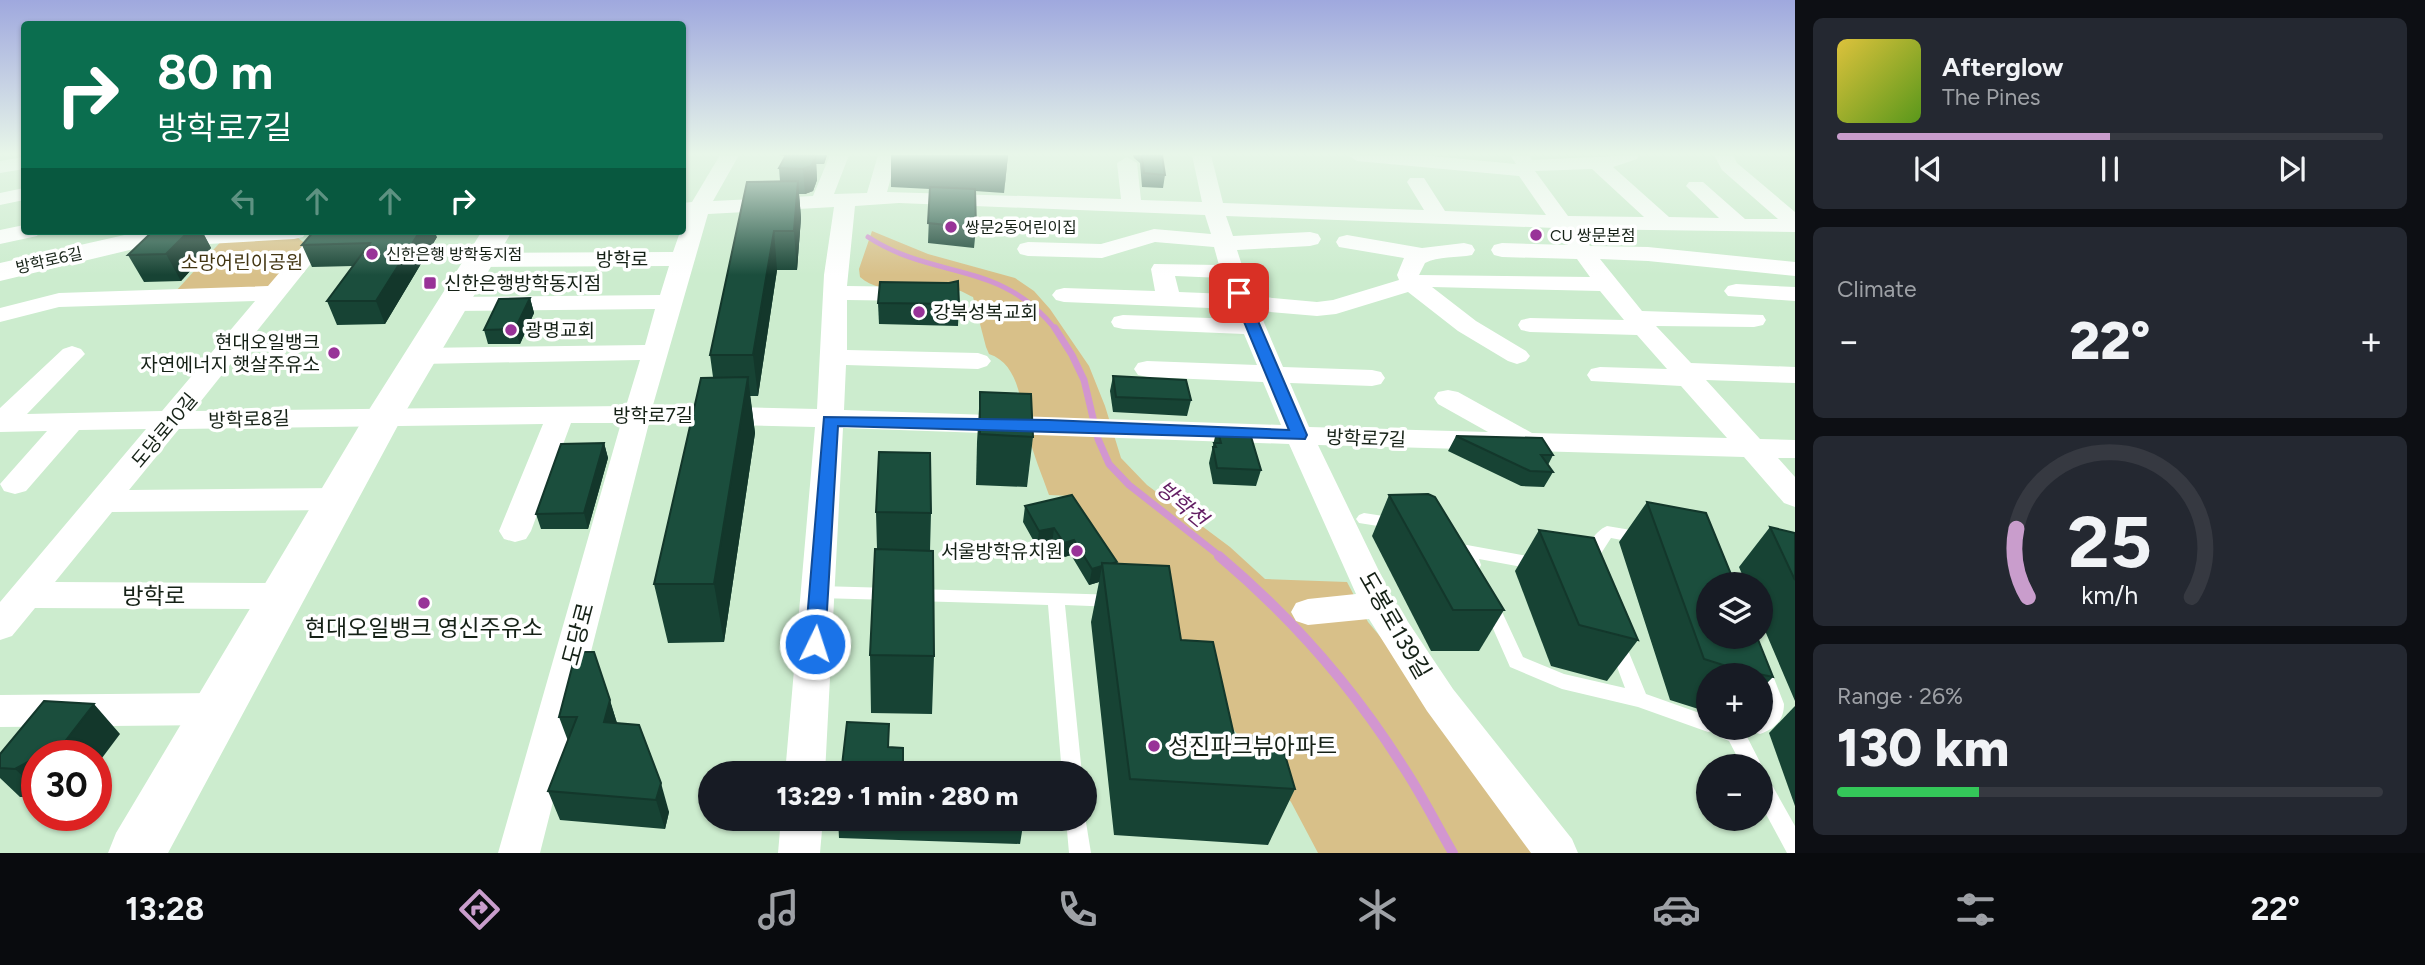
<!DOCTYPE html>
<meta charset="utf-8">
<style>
:root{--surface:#171b24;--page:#242831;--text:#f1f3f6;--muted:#9ea1a6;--line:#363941;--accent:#c99dcc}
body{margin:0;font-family:Figtree,"Noto Sans KR",sans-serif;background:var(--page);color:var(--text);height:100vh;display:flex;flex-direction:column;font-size:26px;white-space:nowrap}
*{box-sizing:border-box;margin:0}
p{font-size:23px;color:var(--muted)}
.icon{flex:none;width:38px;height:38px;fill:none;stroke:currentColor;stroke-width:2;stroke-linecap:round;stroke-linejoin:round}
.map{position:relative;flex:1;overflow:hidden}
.sheet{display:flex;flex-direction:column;gap:18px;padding:18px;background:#0d0f14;width:630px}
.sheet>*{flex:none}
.top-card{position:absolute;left:21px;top:21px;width:665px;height:214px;border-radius:7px;box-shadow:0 2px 5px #0004;background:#0b6e4f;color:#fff;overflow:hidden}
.fabs{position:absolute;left:1696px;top:572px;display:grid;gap:14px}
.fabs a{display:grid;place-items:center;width:77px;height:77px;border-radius:50%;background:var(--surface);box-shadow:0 2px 5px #0004;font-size:35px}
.speed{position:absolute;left:21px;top:740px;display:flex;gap:14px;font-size:35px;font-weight:700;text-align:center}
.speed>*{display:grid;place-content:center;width:91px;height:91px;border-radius:50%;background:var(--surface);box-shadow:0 2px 5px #0004;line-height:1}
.speed .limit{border:10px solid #d22;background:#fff;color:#111}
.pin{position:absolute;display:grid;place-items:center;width:60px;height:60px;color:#fff;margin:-30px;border-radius:14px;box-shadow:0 4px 10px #0006}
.me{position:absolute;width:77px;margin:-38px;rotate:4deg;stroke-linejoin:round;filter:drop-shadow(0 0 5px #0008)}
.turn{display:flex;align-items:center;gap:24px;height:147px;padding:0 21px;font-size:32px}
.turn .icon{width:91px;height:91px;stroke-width:2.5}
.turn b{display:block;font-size:49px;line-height:60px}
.lanes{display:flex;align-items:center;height:66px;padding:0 21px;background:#0003;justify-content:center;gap:35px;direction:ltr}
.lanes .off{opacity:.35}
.big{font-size:52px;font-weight:800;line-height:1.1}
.sheet .card{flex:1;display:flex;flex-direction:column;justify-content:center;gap:10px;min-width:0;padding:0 24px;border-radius:10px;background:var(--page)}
.sheet .dial{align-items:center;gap:0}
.dial svg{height:182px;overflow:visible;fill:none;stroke:var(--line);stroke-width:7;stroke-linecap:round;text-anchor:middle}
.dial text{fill:var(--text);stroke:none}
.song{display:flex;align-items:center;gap:21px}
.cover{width:84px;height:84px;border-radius:10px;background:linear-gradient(135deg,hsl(50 70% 55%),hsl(90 70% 35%))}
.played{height:7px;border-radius:4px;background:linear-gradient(90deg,var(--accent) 50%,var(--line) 50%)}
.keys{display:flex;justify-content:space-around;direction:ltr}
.heat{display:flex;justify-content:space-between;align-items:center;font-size:38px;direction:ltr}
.charge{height:10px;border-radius:5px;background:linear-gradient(90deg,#34c759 26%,var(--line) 0)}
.trip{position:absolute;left:698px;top:761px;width:399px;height:70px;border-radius:35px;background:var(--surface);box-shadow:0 2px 5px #0004;font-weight:800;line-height:70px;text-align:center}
.tabs{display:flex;height:112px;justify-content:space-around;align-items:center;background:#090b0e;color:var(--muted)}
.tabs .icon{width:49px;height:49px}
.tabs .active{color:var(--accent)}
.tabs b{font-size:32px;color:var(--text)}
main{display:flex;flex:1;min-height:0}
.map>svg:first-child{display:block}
.green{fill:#d8c089}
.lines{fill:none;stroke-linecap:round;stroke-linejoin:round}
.stream-far2{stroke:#d296d0;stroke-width:5}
.stream-far1{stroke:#d296d0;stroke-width:7}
.stream{stroke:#d296d0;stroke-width:10}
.service{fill:#fff;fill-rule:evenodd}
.minor{fill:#fff;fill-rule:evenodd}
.tertiary{fill:#fff;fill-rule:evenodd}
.secondary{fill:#fff;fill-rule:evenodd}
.wall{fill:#174334}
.shaded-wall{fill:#13372b}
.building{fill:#1b4e3d;stroke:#13372b;stroke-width:2}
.route{fill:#1a73e8;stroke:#114b97;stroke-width:2}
.poi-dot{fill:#983398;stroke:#fff;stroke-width:2.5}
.labels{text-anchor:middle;stroke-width:7;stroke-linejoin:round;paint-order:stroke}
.far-poi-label{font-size:16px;fill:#152116;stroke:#fff;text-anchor:start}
.far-street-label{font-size:16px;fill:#152116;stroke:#fff}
.street-label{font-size:19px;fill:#152116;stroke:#fff}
.park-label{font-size:19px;fill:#423512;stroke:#fff}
.poi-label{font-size:19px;fill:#152116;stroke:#fff;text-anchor:start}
.water-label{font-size:21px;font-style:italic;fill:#621c62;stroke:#fff}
.near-street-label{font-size:23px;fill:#152116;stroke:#fff}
.near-poi-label{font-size:23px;fill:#152116;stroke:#fff}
</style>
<main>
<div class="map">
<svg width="1795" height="853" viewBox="0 0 1795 853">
<rect width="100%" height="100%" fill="#ccecce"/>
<g class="green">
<path d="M872 231 928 254 1015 278 1034 291 1050 309 1089 366 1105 406 1121 458 1147 485 1230 547 1265 579 1347 582 1368 622 1394 653 1537 853H1318L1291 802 1138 609 1073 496 1049 495C1042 475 1033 454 1028 433 1021 406 1020 364 989 354L986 347 973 297C968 295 963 291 957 290 926 282 887 300 860 277L859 269Z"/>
<path d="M293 234 307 245 272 287 176 291 225 237Z"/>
</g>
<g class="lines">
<path class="stream-far2" d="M868 237C936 281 1000 259 1056 330"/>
<path class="stream-far1" d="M1055 328 1072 355 1084 380 1098 439 1109 464 1129 485 1221 557"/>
<path class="stream" d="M1219 556C1290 616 1352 686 1402 765 1421 793 1436 824 1453 853"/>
<g class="service">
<path d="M1364 513 1403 519 1405 523 1403 527 1397 529 1359 523 1356 519 1359 515Z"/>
<path d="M1607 526 1643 532 1649 534 1651 538 1649 542 1643 544 1611 538 1602 552 1598 566 1592 568 1586 566C1581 553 1594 531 1607 526Z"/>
<path d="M1467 545 1538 558 1544 560 1546 564 1544 568 1538 570 1479 559 1481 565 1479 569 1473 571 1467 569 1459 551 1461 547Z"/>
<path d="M819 586 891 588 897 589 899 594 897 599 891 600 819 598 813 597 811 592 813 587Z"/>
<path d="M914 589 1121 595 1123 600 1121 605 1115 607 1065 605 1082 774H1062L1048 605 914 601 908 600 906 595 908 590Z"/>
<path d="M1491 599 1497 601 1523 657 1564 674 1625 688 1608 643 1611 638 1617 636 1623 638 1646 694 1708 716V728L1743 729 1762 766 1760 769V766H1742L1729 741 1713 734 1712 731 1708 732 1638 707 1562 689 1510 667 1483 606 1485 601Z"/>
<path d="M1740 637H1758L1784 704C1784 720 1775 729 1760 734L1753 732 1751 728H1760V715L1766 711C1766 699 1760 688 1760 676H1755Z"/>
<path d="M1760 773 1767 776 1795 826V853H1787L1760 803Z"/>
<path d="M1085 816 1091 853H1069L1066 819H1085Z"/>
</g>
<g class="minor">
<path d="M720 155H739L713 201 813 196 830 155H849L834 194 867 193 878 155H897L887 192 1121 199 1117 163 1127 157 1137 163 1141 200 1202 202 1192 155H1211L1223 203 1424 210 1407 182 1410 178H1424L1445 211 1546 215 1519 176 1357 161 1348 155H1420L1516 164 1510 155H1529L1532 160 1639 155 1637 159 1613 167 1669 217 1719 218 1686 186 1689 182H1703L1745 219H1778L1722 170 1714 155H1733L1737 163 1795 212V232L1578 229 1590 246 1648 247 1795 262V276L1648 261 1600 259 1642 311 1763 315 1766 320 1763 325 1754 327 1656 326 1691 363 1795 367V383L1706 380 1760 439 1795 440V458H1778L1795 477V507L1784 503 1744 457 1318 445 1392 598 1453 689 1572 839 1578 853H1531L1427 711 1369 619 1308 625 1296 621 1291 612 1296 603 1308 599 1356 594 1289 444 843 428 825 774H785L815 427 649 423 540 853H498L621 423H571L531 531 526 539 515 542 504 539 499 531 543 424 179 429 129 490 337 488 348 491 352 499 348 507 337 510 112 512 55 582 282 583 294 587 299 596 294 605 282 609 35 608 12 636 0 640V602L146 429 79 430 26 491 15 494 4 491 0 484 47 431 0 432V408L63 349 72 346 81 349 85 354 27 414 162 411 255 301 59 307 0 322V308L59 293 268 286 315 231H337L193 411 626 406 640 360 420 364 411 361 407 356 411 351 420 348 645 345 655 309 451 311 443 309 439 304 443 299 451 297 660 295 669 266 478 267 470 265 467 260 470 255 478 253 673 252 686 215H682V203L692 202ZM1592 169 1644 217 1568 216 1535 171ZM899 203 1205 215 1211 234 1154 229 1101 244 1028 242 1020 244 1017 249 1020 254 1028 256 1102 258 1155 242 1214 247 1219 265 1154 264 1151 269 1155 291 1064 288 1056 290 1052 295 1056 300 1064 302 1234 309 1238 319 1123 315 1114 317 1111 322 1114 327 1123 329 1244 334 1257 365 1147 361 1138 363 1134 369 1138 375 1147 377 1263 382 1281 425 844 410 846 365 978 369 987 366 991 361 987 356 978 353 847 350V300L917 301 925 299 929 294 925 289 917 287 847 286 855 206ZM834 207 824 275 817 409 653 405 708 214ZM1226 216 1555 228 1568 245 1502 243 1494 245 1491 250 1494 255 1502 257 1577 259 1590 277 1419 275 1425 263C1438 256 1457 258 1472 255L1475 250 1472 245 1464 243 1422 248 1347 235 1339 237 1336 242 1339 247 1404 258 1397 275 1399 280 1333 300 1317 302 1252 296 1237 250 1310 246 1318 244 1321 239 1318 234 1310 232 1233 236ZM1175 276 1223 278 1228 294 1179 292ZM1432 287 1600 291 1624 320 1530 318 1521 320 1518 325 1521 330 1530 332 1637 335 1667 369 1600 367 1591 369 1587 375 1591 381 1681 386 1727 438 1532 433 1458 392 1448 390 1438 392 1434 398 1438 404 1488 432 1309 427 1290 383 1372 386 1381 384 1385 378 1381 372 1372 370 1283 367 1259 311 1317 316 1336 314 1408 292 1458 331 1508 361 1517 364 1526 361 1530 356 1526 351 1476 321Z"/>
<path d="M24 157V169L0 173V161Z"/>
<path d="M24 188V200L0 205V193Z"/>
<path d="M24 225V231H40L37 236 0 244V230Z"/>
<path d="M1736 284 1795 287V301L1728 296 1724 291 1728 286Z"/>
<path d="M218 693 231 698 237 709 231 720 218 725 0 727V695Z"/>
<path d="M781 819H823L820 853H778Z"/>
</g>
<path class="tertiary" d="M307 231 303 237 294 239 138 248 0 281V263L138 232Z"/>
<path class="secondary" d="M482 231H512L403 416 168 853H108L116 833 365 416Z"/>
</g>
<g class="wall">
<path d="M779 155H827L824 164H816L817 180 813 191 805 194H799L801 218 797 270H777L758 396H750L755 433 724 642 668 643 654 584 713 377 710 355 780 181 779 168 786 156Z"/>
<path d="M891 155H1008L1004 193 975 191 976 228 974 248 928 243 930 189 891 187Z"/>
<path d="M1133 155H1162L1165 175 1163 188 1142 187 1140 163 1134 158Z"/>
<path d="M153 231H202L211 248 181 281 144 282 128 255Z"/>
<path d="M437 237 385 324 337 325 327 301 353 266 312 267 302 245Z"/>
<path d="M530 298 534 313 520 344H488L484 330Z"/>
<path d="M878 303 959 304 958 326 879 324Z"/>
<path d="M1113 376 1191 400 1187 416 1113 412 1110 391Z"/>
<path d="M980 392 1033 437 1027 487 976 485 977 442Z"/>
<path d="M1217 428 1261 470 1256 486 1213 484 1209 463Z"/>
<path d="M1456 436 1553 455 1548 465 1553 472 1544 487 1521 486 1448 451Z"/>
<path d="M604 443 608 458 588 529H541L536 514Z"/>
<path d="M1389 495 1504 610 1479 651H1431L1372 536Z"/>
<path d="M1647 502 1773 677 1760 690V676H1708V712L1670 700 1619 542Z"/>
<path d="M1025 506 1117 562V564L1181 640 1234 735 1295 789 1268 845 1114 835 1091 622 1099 582 1089 585 1071 555 1061 558 1052 544 1037 547 1023 522Z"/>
<path d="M876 512 931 513 930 551 934 656 932 714 871 713 870 655 877 549Z"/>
<path d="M1770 527 1795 533V701L1760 619V584H1746L1739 567Z"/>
<path d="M1539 530 1638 640 1607 681 1551 666 1515 571Z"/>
<path d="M594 652 617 723 669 812 665 829 560 820 548 791 568 741 559 717Z"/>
<path d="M1795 706V806L1769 733Z"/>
<path d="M120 734 37 756V797H20L0 778V754Z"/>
<path d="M838 819H1024L1020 844 839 838Z"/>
</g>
<g class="shaded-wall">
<path d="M824 155H827L824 164Z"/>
<path d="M1007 155H1008L1004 193Z"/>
<path d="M816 156 817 180 813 191 805 194 803 169Z"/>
<path d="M798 181 801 218 797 270 794 231Z"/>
<path d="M189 231H202L211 248 181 281 166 254Z"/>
<path d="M420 231H434L437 237 385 324 376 301Z"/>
<path d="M774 231 777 270 758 396 753 355Z"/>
<path d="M530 298 534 313 520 344 515 329Z"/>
<path d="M748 377 755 433 724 642 714 584Z"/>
<path d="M604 443 608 458 588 529 584 513Z"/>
<path d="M1054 528 1052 544 1037 547 1039 531Z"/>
<path d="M1074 540 1071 555 1061 558 1064 543Z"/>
<path d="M1102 566 1099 582 1089 585 1092 569Z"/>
<path d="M610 700 619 730 604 722Z"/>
<path d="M94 704 120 734 96 766V756H39Z"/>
<path d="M37 757V789L15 769Z"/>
<path d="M661 783 669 812 665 829 656 800Z"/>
</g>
<g class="building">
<path d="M786 155H801L816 156 811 166 803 169 779 168Z"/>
<path d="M1142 155H1162L1165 175 1144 173Z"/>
<path d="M798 181 794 231H774L753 355H710L747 182Z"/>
<path d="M930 187 975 189 976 228 928 223Z"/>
<path d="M153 231H189L166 254 128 255Z"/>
<path d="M314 231H420L376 301H327L370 243 302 245Z"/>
<path d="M958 281 959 304 878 303 880 282 949 283Z"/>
<path d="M530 298 515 329 484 330 499 299Z"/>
<path d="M1113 376 1186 380 1191 400 1116 397Z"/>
<path d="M748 377 714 584H654L701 378Z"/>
<path d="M980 392 1031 394 1033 437 980 434Z"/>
<path d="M1217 428 1249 430 1261 470 1217 468 1213 447H1216L1214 443H1221Z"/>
<path d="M1456 436 1542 438 1553 455H1541L1553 472 1530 471Z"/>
<path d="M604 443 584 513 536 514 561 444Z"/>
<path d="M879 452 930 453 931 513 876 512Z"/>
<path d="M1428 494 1435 497 1504 610H1453L1389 495Z"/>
<path d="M1072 495 1117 562 1110 564 1102 563V566L1092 569 1074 540 1064 543 1054 528 1039 531 1025 506Z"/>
<path d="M1647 502 1706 513 1735 584H1708V637H1757L1773 677 1739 670 1704 659Z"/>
<path d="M1770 527 1795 533V580Z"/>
<path d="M1539 530 1594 538 1638 640 1579 625Z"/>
<path d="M875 549 933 551 934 656 870 655Z"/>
<path d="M1102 563 1169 566 1181 640 1213 642 1234 735 1280 738 1295 789 1130 779Z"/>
<path d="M576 652H594L610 700 604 722 639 725 661 783 656 800 548 791 577 717H559Z"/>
<path d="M44 701 94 704 63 744 39 756H37V757L15 769 0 768V754Z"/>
<path d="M847 722 889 724 888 747 903 748V764L1023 768V774H841Z"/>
</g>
<linearGradient id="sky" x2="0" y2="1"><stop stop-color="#9fa8de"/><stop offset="0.56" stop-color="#e8f6e9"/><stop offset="1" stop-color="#e8f6e9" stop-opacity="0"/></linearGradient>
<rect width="1795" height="275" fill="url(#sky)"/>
<path class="route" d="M1239 289 1246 293 1307 435 1305 439 838 426 825 644 822 650 815 652 808 650 805 644 824 417 1049 420 1289 430 1232 293Z"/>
<g class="poi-dot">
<circle cx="951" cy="227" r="7"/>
<circle cx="1536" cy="235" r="7"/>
<circle cx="372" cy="254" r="7"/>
<rect x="423" y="276" width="14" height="14" rx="3.5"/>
<circle cx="919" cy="312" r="7"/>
<circle cx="511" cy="330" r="7"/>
<circle cx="334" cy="353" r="7"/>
<circle cx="1077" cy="551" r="7"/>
<circle cx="424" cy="603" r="7"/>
<circle cx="1154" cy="746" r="7"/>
</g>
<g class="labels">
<g class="far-poi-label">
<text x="965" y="233">쌍문2동어린이집</text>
<text x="1550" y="241">CU 쌍문본점</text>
<text x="386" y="260">신한은행 방학동지점</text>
</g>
<g class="far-street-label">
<text transform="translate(49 260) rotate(-13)" y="6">방학로6길</text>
</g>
<g class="street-label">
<text x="622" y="266">방학로</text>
<text x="653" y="422">방학로7길</text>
<text transform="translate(249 419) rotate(-2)" y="7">방학로8길</text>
<text transform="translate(164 430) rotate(-50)" y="7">도당로10길</text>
<text transform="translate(1366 438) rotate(2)" y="7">방학로7길</text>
</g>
<g class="park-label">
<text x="242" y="269">소망어린이공원</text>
</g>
<g class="poi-label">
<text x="444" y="290">신한은행방학동지점</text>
<text x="933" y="319">강북성복교회</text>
<text x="525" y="337">광명교회</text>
<text x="320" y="349" text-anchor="end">현대오일뱅크<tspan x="320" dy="22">자연에너지 햇살주유소</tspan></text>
<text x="1063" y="558" text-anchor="end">서울방학유치원</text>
</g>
<g class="water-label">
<text transform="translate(1182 504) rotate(40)" y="7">방학천</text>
</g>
<g class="near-street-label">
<text x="154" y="604">방학로</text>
<text transform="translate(1395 625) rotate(60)" y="8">도봉로139길</text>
<text transform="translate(578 634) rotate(-75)" y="8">도당로</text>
</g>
<g class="near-poi-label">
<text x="424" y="636">현대오일뱅크 영신주유소</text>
<text x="1168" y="754" text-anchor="start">성진파크뷰아파트</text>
</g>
</g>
</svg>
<div class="fabs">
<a><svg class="icon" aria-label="layers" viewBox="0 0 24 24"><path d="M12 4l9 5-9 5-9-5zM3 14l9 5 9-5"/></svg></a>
<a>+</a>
<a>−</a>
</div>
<div class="speed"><div class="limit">30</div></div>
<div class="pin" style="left:1239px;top:293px;background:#d93025"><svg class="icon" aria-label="arrive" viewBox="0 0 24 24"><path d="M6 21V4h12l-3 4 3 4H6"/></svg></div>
<svg class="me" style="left:815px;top:644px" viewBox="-20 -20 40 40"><circle r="17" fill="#1a73e8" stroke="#fff" stroke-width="3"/><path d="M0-11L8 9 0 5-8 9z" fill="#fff"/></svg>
<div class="trip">13:29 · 1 min · 280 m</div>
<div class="top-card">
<div class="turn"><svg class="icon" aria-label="right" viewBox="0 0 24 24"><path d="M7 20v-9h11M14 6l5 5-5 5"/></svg><div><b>80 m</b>방학로7길</div></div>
<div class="lanes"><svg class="icon off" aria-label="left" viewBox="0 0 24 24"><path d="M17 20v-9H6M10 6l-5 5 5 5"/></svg><svg class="icon off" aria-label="ahead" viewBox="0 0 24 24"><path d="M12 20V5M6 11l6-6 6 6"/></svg><svg class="icon off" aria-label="ahead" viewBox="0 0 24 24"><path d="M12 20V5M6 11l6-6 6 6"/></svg><svg class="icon" aria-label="right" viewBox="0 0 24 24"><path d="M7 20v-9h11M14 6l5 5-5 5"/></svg></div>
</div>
</div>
<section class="sheet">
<div class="card">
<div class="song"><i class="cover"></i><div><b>Afterglow</b><p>The Pines</p></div></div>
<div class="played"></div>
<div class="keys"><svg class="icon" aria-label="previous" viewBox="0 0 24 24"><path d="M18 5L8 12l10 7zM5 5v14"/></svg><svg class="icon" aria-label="pause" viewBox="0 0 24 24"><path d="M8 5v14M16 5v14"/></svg><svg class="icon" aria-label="next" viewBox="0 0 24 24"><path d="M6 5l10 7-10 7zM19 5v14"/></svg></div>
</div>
<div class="card"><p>Climate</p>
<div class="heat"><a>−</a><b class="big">22°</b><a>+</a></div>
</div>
<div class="card dial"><svg viewBox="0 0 100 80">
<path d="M14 69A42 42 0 1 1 86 69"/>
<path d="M14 69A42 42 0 0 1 9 39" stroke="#c99dcc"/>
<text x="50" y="56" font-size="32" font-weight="700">25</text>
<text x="50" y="72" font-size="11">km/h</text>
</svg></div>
<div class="card"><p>Range · 26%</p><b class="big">130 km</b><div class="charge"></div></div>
</section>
</main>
<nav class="tabs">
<b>13:28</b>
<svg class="icon active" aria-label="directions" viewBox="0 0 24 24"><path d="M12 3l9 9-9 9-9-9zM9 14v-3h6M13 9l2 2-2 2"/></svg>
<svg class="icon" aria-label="music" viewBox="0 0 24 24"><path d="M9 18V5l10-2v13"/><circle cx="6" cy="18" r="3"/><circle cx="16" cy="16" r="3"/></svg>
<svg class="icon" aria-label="phone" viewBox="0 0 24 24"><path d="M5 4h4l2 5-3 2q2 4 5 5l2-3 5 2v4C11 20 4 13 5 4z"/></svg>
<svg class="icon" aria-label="climate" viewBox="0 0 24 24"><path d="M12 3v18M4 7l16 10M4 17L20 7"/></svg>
<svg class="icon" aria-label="car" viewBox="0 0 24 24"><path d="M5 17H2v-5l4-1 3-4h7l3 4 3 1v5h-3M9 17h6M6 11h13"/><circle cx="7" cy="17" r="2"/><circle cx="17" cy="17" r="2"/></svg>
<svg class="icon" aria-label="filters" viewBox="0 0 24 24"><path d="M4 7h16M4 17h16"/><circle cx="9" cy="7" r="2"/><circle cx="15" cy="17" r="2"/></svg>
<b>22°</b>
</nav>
